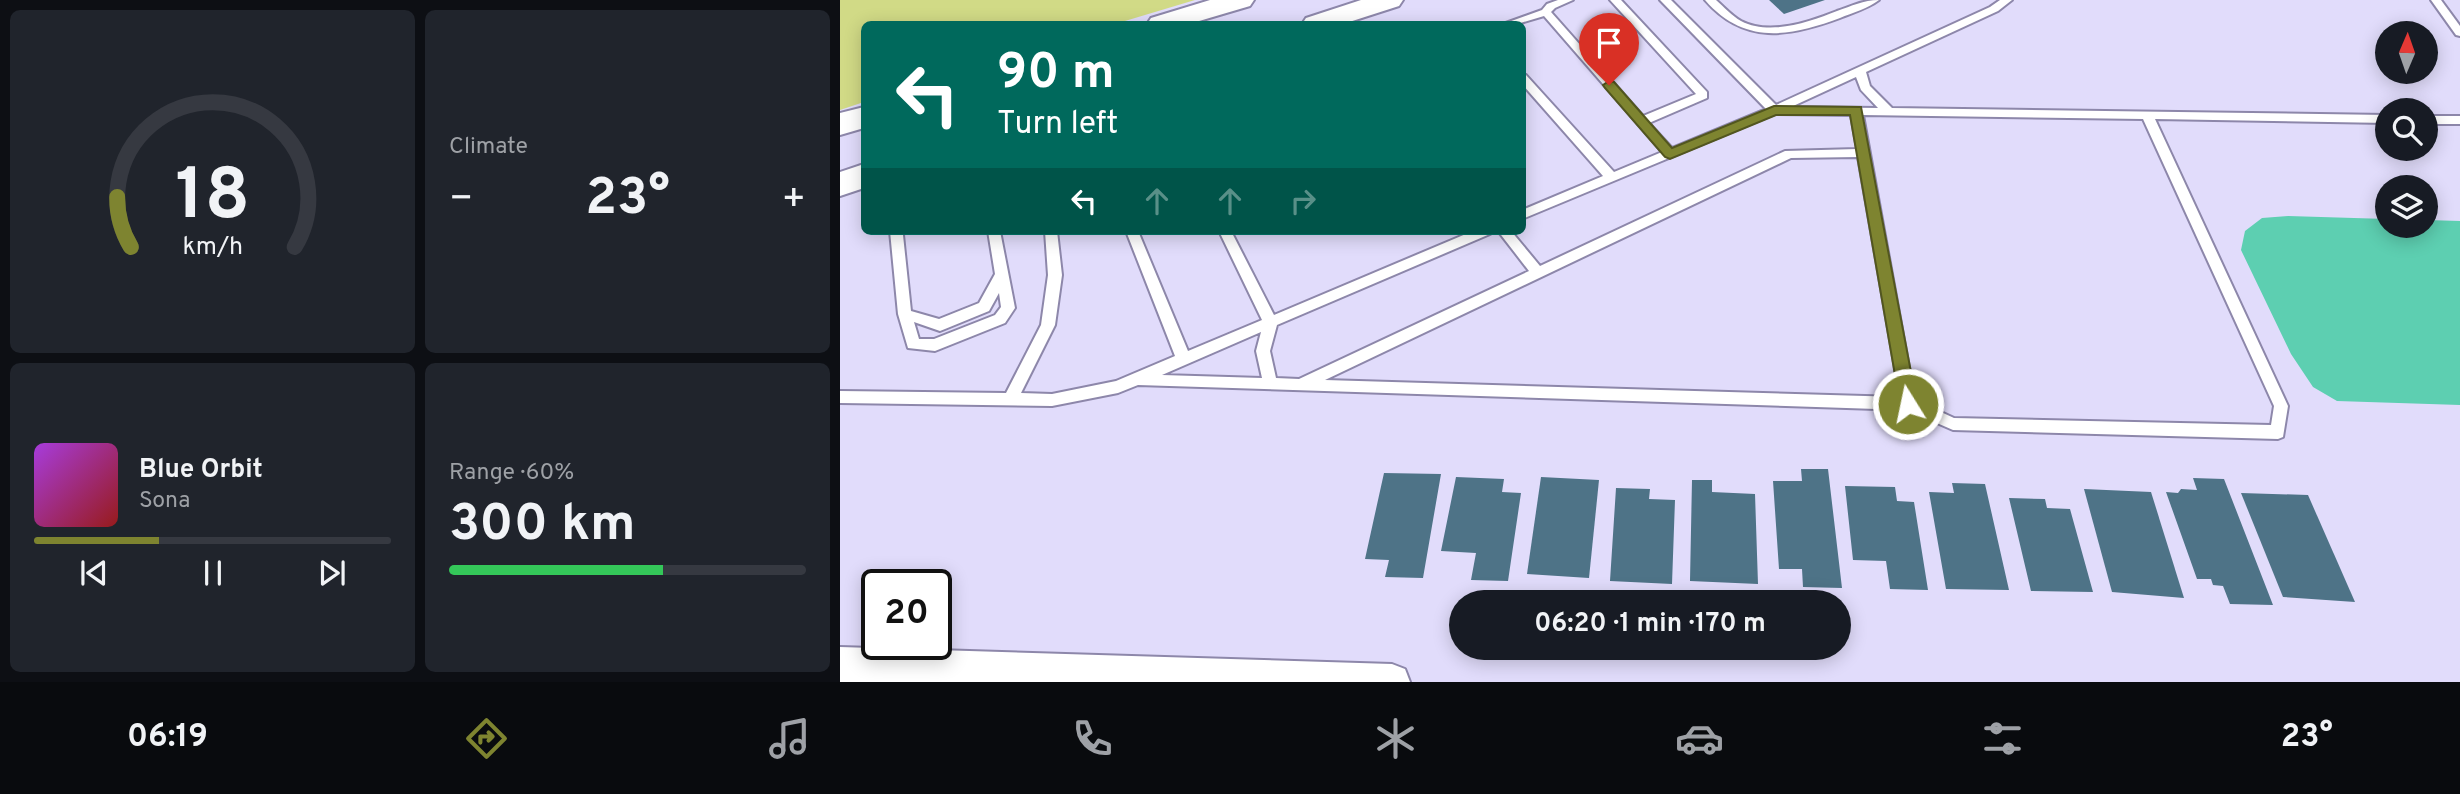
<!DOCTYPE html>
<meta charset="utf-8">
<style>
:root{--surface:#171b24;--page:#20242c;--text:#f1f3f6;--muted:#9ea1a6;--line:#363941;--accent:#7e8430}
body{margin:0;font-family:Overpass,sans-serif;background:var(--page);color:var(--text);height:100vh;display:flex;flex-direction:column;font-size:26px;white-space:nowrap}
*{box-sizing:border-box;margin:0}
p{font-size:23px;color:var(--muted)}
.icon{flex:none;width:38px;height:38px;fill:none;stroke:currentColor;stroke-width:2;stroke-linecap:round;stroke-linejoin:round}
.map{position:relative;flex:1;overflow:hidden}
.side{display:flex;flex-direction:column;gap:10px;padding:10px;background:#0d0f14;width:840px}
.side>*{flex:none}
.top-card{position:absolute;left:21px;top:21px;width:665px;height:214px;border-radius:10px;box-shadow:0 4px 18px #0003;background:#00695c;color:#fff;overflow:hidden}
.needle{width:46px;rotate:2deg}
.controls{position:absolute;left:1535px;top:21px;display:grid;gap:14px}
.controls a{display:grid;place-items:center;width:63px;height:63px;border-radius:50%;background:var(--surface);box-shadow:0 4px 18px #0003;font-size:35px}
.speed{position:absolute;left:21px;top:569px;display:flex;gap:14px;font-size:35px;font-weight:700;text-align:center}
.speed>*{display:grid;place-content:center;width:91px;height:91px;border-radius:50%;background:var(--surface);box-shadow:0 4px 18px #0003;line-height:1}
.speed .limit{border:4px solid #111;border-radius:10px;background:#fff;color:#111}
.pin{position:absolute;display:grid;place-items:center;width:60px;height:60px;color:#fff;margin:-72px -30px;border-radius:50% 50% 50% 0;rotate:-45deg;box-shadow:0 0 7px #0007}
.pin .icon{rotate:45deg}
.me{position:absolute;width:77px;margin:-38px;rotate:350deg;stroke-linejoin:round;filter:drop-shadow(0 0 5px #0008)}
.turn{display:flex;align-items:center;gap:24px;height:147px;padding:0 21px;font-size:32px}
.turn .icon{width:91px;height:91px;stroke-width:2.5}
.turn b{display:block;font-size:49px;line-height:60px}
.lanes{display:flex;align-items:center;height:66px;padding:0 21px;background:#0003;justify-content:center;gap:35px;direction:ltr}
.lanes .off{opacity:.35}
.big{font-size:52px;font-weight:700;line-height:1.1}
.side .widget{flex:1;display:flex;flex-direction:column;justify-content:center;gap:10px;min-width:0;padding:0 24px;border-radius:10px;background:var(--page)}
.side .dial{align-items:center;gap:0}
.dial svg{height:182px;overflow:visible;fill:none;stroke:var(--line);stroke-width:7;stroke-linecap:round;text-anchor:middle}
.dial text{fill:var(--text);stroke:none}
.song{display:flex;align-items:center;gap:21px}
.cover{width:84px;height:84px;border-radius:10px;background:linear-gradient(135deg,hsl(280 70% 55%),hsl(0 70% 35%))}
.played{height:7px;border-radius:4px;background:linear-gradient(90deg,var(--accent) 35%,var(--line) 35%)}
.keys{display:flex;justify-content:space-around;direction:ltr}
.heat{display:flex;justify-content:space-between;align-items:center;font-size:38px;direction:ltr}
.charge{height:10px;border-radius:5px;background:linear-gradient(90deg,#34c759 60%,var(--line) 0)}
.side .tiles{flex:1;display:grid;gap:10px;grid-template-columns:repeat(2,1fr)}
.trip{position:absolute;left:609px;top:590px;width:402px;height:70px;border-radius:35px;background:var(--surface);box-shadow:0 4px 18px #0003;font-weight:700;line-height:70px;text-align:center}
.tabs{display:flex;height:112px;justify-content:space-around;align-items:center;background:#090b0e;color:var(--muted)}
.tabs .icon{width:49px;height:49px}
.tabs .on{color:var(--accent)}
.tabs b{font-size:32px;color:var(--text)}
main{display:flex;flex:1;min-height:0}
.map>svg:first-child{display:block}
.green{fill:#d1da86}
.water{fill:#5dcfb1}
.building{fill:#4e7387}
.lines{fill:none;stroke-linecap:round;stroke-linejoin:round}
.lane-casing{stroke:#8d87aa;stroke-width:4}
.street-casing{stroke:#8d87aa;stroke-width:4}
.primary-casing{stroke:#8d87aa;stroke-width:4}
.lane{fill:#fff;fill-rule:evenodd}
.street{fill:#fff;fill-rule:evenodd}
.primary{fill:#fff;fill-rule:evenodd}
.route{fill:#7e8430;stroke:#52561f;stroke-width:2}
</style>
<main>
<section class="side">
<div class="tiles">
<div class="widget dial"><svg viewBox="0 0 100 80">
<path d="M14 69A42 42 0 1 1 86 69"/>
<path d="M14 69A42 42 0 0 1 8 47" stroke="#7e8430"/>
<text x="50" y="56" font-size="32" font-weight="700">18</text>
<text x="50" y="72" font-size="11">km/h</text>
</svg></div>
<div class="widget"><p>Climate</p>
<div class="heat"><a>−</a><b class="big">23°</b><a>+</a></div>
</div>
<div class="widget">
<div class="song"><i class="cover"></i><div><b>Blue Orbit</b><p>Sona</p></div></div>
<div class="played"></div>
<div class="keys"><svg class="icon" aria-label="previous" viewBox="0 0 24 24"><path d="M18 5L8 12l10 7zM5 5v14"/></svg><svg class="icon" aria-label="pause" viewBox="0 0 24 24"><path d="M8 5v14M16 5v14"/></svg><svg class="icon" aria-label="next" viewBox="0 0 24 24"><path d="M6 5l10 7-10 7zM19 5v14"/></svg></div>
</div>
<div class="widget"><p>Range · 60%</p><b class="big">300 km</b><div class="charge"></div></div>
</div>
</section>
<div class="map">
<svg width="1620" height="682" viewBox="0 0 1620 682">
<rect width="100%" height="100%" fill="#e1dcfb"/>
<path class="green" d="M0 0H355L275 24H24V102L0 110Z"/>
<path class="water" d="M1448 216 1547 219V226H1586V220L1620 221V405L1497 401 1473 387 1451 354 1401 250 1405 231 1422 218Z"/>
<g class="building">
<path d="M929 0H985L944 14Z"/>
<path d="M961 469H988L1002 588 963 587 962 569H939L933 481H962Z"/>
<path d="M544 473 601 474 583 578 545 577 549 560 525 559Z"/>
<path d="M616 477 664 479 662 492 681 493 668 581 631 580 636 553 601 551Z"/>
<path d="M701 477 759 480 749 578 687 574Z"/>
<path d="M1353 478 1384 479 1433 605 1390 604 1383 586 1373 585 1371 579H1357L1326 492 1338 493 1341 489 1357 490Z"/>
<path d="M852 480H872V492L915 494 918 584 850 581Z"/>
<path d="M1112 483 1145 484 1169 590 1106 589 1089 492 1114 493Z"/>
<path d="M1005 486 1055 487 1057 501 1074 502 1088 590 1050 589 1046 561 1013 560Z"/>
<path d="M776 488 810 489 809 499 835 500 832 584 770 581Z"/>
<path d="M1244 489 1311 492 1344 598 1272 592Z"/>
<path d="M1401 493 1468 495 1515 602 1443 597Z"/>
<path d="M1169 498 1205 499 1207 508 1230 509 1253 592 1191 591Z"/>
</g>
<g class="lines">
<g class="lane-casing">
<g id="lane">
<path d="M718 0H733L715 8 711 12 803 116 856 94 770 0H781L867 92V98L809 123 832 148 926 109 820 0H831L936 105 1150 7 1160 0H1172L1158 11 1026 72 1030 86 1052 108 1547 115V123L1315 119 1448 406 1443 437 1438 439 1113 430 1067 410 298 385 278 393 212 406 0 403V391L166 393 201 325 208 275 205 231H217L222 275 215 325 181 393 212 394 276 381 335 356 286 231H298L348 351 422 320 379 231H391L434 315 633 231H651L650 234 437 325 430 351 436 378 459 379 689 271 658 231H671L700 266 945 151 1017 149 1011 115 935 114 682 219V210L763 176 682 84V74L686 75 774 172 822 152 704 16 677 24H663L702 10 707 4ZM1016 77 1021 90 1038 108 951 107ZM1023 115 1303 119 1434 406 1431 425 1114 418 1075 400ZM1018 157 1060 397 485 380 951 158ZM421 332 416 351 422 378 322 375Z"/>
<path d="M865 0H876C884 7 892 16 901 21 930 36 969 22 997 11 1012 6 1023 0 1039 0 1029 8 1012 13 1000 18 949 37 904 45 865 0Z"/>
<path d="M1591 0H1601L1620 26V36L1616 35Z"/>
<rect x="1586" y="116" width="34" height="8"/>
<path d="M50 231H65L63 235 71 311 99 319 139 303 155 274 148 231H160L175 308 165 323 95 351 68 348 58 314ZM159 293 161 307 155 315 94 339H79L74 322 100 331 105 329 149 311Z"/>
</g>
</g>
<g class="street-casing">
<path id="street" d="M0 647 552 664 565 669 570 682H0Z"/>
</g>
<g class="primary-casing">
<g id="primary">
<path d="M370 0H414L410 6 349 24H307L311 18Z"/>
<path d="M521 0H563L559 6 503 24H462L466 18Z"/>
<path d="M24 107V128L0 135V113Z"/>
<path d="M24 164V188L0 196V172Z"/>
</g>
</g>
<use href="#lane" class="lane"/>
<use href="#street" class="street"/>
<use href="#primary" class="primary"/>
</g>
<path class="route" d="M769 81 774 82 832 148 934 106 1021 107 1077 404 1074 409H1062L1060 404 1010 115H936L830 159 825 157 765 88 763 85Z"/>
</svg>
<div class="controls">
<a><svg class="needle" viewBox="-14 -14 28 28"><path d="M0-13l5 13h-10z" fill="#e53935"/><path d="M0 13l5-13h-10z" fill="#9ea1a6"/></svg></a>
<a><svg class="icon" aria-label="search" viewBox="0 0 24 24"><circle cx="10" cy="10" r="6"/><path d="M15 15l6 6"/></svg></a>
<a><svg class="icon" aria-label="layers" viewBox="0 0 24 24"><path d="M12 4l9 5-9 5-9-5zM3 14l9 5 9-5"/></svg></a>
</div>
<div class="speed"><div class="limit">20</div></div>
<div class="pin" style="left:769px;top:85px;background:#d93025"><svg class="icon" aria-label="arrive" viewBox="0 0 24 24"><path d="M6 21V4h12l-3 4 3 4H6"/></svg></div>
<svg class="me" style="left:1068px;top:404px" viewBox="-20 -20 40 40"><circle r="17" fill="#7e8430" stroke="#fff" stroke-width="3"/><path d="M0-11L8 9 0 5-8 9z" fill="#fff"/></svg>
<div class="trip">06:20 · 1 min · 170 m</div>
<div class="top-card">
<div class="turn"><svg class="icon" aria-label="left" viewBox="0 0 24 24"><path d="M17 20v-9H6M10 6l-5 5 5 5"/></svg><div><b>90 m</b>Turn left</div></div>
<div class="lanes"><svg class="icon" aria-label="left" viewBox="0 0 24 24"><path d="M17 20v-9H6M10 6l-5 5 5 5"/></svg><svg class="icon off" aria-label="ahead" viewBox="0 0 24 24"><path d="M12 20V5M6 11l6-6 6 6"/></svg><svg class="icon off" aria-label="ahead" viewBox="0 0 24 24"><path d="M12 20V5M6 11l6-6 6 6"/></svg><svg class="icon off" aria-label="right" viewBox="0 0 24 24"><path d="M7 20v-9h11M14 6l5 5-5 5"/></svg></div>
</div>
</div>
</main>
<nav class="tabs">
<b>06:19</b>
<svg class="icon on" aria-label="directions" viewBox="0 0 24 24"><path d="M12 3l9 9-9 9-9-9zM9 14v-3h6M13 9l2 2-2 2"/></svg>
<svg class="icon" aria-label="music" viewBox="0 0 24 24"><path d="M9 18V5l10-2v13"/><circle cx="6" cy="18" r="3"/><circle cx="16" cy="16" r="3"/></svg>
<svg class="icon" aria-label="phone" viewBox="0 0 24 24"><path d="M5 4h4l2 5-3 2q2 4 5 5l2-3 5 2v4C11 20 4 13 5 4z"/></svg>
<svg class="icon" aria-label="climate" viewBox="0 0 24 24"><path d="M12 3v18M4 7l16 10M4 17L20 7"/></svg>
<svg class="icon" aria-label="car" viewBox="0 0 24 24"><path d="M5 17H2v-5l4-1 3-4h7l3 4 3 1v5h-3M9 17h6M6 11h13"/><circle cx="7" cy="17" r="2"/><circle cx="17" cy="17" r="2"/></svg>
<svg class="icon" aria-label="filters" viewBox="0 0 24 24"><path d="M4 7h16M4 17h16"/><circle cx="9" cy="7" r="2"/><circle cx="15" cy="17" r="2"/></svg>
<b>23°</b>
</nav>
